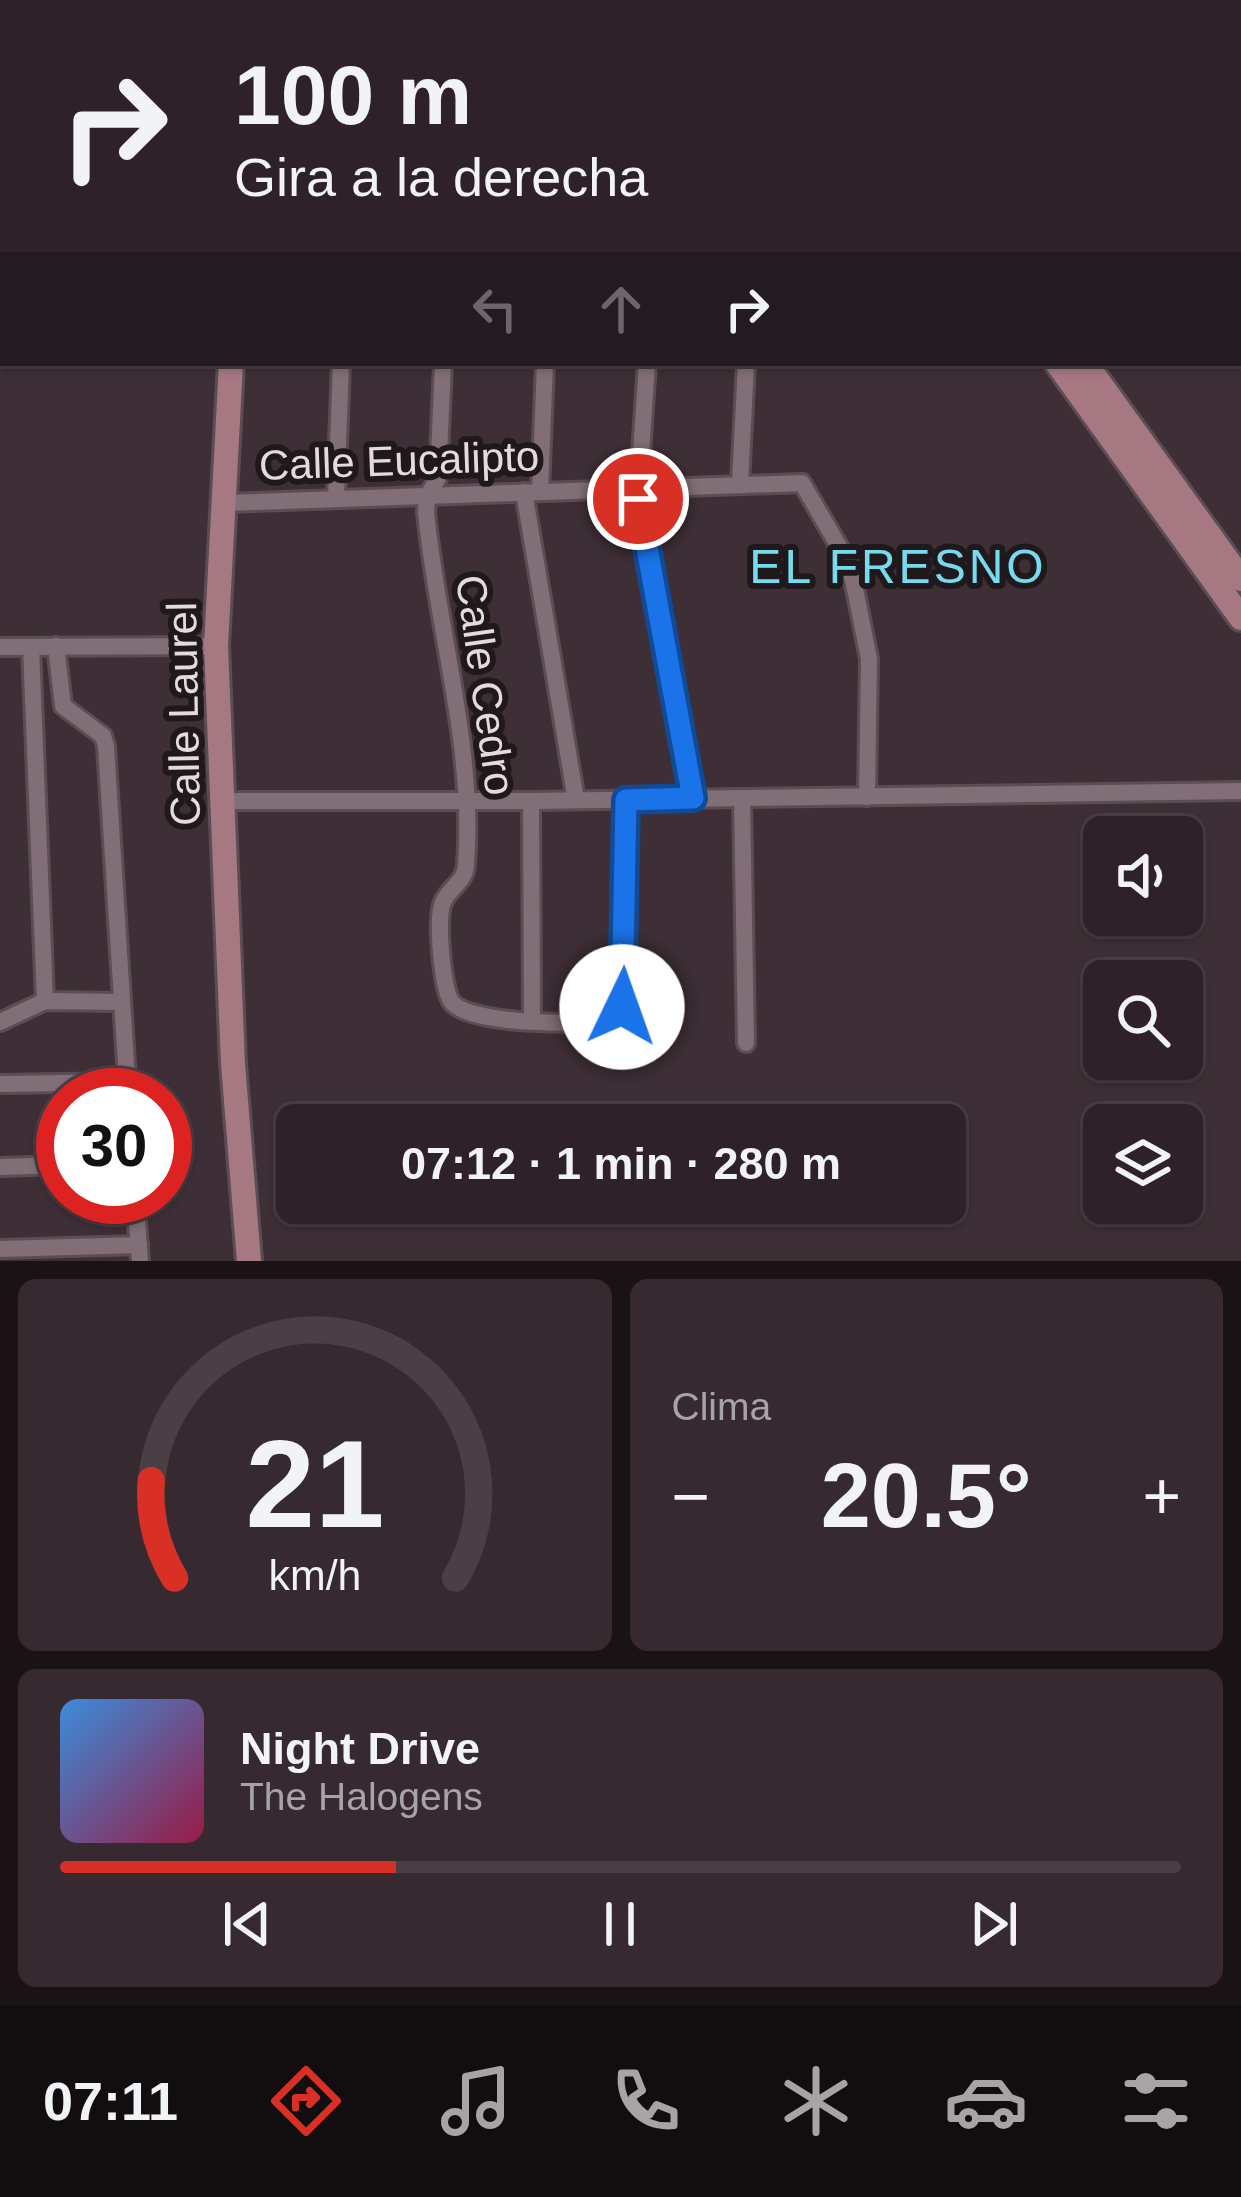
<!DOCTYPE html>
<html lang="es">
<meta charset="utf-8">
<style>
:root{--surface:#2e2228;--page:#362a30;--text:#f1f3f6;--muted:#a7a4a8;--line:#493f45;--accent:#d93025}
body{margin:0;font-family:Arial,sans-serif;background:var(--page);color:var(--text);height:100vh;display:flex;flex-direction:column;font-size:45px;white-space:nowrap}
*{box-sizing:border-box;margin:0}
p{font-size:39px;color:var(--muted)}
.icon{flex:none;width:66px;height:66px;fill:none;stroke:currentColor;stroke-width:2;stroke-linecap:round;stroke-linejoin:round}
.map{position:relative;height:1261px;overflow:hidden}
.details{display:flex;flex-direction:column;gap:18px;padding:18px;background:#191316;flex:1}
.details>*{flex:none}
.top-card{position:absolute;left:0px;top:0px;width:1242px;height:366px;box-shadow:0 3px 9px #0004,0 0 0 3px var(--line);background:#2e2228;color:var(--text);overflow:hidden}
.tools{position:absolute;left:1083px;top:816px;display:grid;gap:24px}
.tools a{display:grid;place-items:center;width:120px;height:120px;border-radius:18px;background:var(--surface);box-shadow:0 3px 9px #0004,0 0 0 3px var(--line);font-size:60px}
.speed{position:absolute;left:36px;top:1068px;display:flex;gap:24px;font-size:60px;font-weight:700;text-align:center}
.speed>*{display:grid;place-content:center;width:156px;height:156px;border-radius:50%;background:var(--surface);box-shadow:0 3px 9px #0004,0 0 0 3px var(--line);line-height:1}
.speed .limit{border:18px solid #d22;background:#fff;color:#111}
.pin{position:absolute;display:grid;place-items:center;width:102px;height:102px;color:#fff;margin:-51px;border:6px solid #fff;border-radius:50%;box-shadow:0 3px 12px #0007}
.me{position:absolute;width:132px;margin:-66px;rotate:3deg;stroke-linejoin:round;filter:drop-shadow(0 0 9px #0008)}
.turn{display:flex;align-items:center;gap:42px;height:252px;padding:0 36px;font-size:54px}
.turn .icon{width:156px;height:156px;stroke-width:2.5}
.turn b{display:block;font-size:84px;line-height:102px}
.lanes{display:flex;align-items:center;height:114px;padding:0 36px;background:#0003;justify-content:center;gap:60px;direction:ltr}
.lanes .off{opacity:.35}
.big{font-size:90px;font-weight:700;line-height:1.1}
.details .tile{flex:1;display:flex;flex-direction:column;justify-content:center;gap:18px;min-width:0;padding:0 42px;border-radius:18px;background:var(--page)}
.details .dial{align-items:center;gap:0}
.dial svg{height:312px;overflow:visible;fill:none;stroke:var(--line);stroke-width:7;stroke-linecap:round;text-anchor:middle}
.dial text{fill:var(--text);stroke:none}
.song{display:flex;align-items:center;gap:36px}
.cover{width:144px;height:144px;border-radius:18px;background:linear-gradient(135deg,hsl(210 70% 55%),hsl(340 70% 35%))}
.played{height:12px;border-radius:6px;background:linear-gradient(90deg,var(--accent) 30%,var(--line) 30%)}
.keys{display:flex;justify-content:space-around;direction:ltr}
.heat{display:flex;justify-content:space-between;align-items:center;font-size:66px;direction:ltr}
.details .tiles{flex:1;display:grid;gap:18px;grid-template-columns:1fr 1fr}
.tile:last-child{grid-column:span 2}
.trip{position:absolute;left:276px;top:1104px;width:690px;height:120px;border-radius:18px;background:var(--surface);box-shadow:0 3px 9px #0004,0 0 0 3px var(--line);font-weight:700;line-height:120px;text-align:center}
.dock{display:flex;height:192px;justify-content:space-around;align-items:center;background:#120e10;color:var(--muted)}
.dock .icon{width:84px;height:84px}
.dock .on{color:var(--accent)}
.dock b{font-size:54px;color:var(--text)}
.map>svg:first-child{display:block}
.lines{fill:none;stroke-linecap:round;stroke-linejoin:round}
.street-casing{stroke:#5b4d53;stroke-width:22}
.secondary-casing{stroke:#5b4d53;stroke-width:30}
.street{stroke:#816e77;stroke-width:16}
.secondary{stroke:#a67881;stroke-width:24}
.route-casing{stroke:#114b97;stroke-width:30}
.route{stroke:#1a73e8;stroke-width:21}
.labels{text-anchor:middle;stroke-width:12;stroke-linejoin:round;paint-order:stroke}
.street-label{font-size:42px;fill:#e5dadf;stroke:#20191c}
.quarter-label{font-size:48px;letter-spacing:3px;fill:#75dbf1;stroke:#20191c}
</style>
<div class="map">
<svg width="1241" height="1261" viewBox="0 0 1241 1261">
<rect width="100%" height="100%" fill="#3e2e36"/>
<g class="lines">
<g class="street-casing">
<g id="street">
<path d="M966 0 968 3"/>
<path d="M1073 0 1075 3"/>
<path d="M560 3V0"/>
<path d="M930 3 948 0"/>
<path d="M1239 16H1241"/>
<path d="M1239 104H1241"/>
<path d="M443 363 438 478 427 497 426 512C437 629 475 746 466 865 465 882 450 887 443 902 436 917 442 987 451 1001 466 1025 594 1028 618 1015L625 984 627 800"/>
<path d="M647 363 638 499 693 798"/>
<path d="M740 483 746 363"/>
<path d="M540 491 545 363"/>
<path d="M524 492 576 800"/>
<path d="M336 498 341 363"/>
<path d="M224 503 802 483 848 562 854 584 869 659 867 797"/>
<path d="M56 646 63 706 103 736 106 746 128 1095"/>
<path d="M0 647 216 646"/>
<path d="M31 647 45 1001"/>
<path d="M742 798 746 1043"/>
<path d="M221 801H531L1241 791"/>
<path d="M531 801 532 1020"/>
<path d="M0 1022 45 1001 121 1002"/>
<path d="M0 1084 127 1082"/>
<path d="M0 1167 63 1165"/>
<path d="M135 1197 140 1261"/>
<path d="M0 1249 139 1245"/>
</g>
</g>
<g class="secondary-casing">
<g id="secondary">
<path d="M796 0 798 3"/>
<path d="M823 0 826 3"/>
<path d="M246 3V0"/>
<path d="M231 363 216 646 233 1064 249 1261"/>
<path d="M1057 363 1241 618"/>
<path d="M1085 363 1241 579"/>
</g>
</g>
<use href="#street" class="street"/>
<use href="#secondary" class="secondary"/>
</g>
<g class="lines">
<g class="route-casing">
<path id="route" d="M622 1007 626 800 693 798 638 499"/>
</g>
<use href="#route" class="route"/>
</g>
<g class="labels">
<g class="street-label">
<text transform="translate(399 460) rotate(-2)" y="15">Calle Eucalipto</text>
<text transform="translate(486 685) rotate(82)" y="15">Calle Cedro</text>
<text transform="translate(183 714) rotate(-91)" y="15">Calle Laurel</text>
</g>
<g class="quarter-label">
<text x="898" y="583">EL FRESNO</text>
</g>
</g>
</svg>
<div class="tools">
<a><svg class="icon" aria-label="sound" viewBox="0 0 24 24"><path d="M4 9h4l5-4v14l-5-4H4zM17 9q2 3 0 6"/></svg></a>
<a><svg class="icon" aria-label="search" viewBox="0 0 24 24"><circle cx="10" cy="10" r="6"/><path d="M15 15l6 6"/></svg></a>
<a><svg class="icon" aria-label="layers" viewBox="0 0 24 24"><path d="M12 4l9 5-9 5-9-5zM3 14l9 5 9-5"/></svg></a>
</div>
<div class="speed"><div class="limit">30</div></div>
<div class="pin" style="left:638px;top:499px;background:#d93025"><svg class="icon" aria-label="arrive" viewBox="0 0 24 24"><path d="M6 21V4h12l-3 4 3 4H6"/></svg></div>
<svg class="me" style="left:622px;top:1007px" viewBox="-20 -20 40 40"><circle r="19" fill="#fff"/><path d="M0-13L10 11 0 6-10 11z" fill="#1a73e8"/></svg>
<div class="trip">07:12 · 1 min · 280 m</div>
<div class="top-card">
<div class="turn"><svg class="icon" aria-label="right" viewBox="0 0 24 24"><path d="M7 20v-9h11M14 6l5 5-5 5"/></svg><div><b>100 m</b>Gira a la derecha</div></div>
<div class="lanes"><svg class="icon off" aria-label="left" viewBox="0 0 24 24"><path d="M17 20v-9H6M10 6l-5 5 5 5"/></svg><svg class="icon off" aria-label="ahead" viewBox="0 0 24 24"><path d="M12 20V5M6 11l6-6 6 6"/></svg><svg class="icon" aria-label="right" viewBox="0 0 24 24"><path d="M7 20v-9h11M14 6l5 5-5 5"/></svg></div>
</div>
</div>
<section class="details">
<div class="tiles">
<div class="tile dial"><svg viewBox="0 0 100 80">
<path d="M14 69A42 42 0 1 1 86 69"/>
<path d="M14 69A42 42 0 0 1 8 44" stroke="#d93025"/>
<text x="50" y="56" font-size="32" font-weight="700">21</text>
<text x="50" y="72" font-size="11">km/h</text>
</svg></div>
<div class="tile"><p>Clima</p>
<div class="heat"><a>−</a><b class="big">20.5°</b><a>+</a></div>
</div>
<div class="tile">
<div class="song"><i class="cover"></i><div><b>Night Drive</b><p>The Halogens</p></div></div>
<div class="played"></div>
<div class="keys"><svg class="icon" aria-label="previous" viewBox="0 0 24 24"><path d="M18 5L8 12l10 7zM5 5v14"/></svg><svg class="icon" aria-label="pause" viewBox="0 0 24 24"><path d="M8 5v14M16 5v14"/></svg><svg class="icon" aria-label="next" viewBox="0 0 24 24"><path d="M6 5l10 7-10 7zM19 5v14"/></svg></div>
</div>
</div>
</section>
<nav class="dock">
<b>07:11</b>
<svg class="icon on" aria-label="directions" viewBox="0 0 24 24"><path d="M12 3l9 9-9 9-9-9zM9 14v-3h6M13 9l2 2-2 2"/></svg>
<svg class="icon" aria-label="music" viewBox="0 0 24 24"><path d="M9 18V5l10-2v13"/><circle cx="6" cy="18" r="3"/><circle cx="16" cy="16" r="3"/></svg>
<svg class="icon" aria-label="phone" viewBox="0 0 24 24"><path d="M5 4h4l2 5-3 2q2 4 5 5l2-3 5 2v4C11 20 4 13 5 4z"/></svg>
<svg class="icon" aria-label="climate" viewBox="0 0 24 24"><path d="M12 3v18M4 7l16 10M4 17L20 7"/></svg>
<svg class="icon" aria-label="car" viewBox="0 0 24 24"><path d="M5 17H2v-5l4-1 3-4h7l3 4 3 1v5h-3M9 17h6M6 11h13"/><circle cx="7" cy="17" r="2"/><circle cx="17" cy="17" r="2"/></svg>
<svg class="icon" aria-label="filters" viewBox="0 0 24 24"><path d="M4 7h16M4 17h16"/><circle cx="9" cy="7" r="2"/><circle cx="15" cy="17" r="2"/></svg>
</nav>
